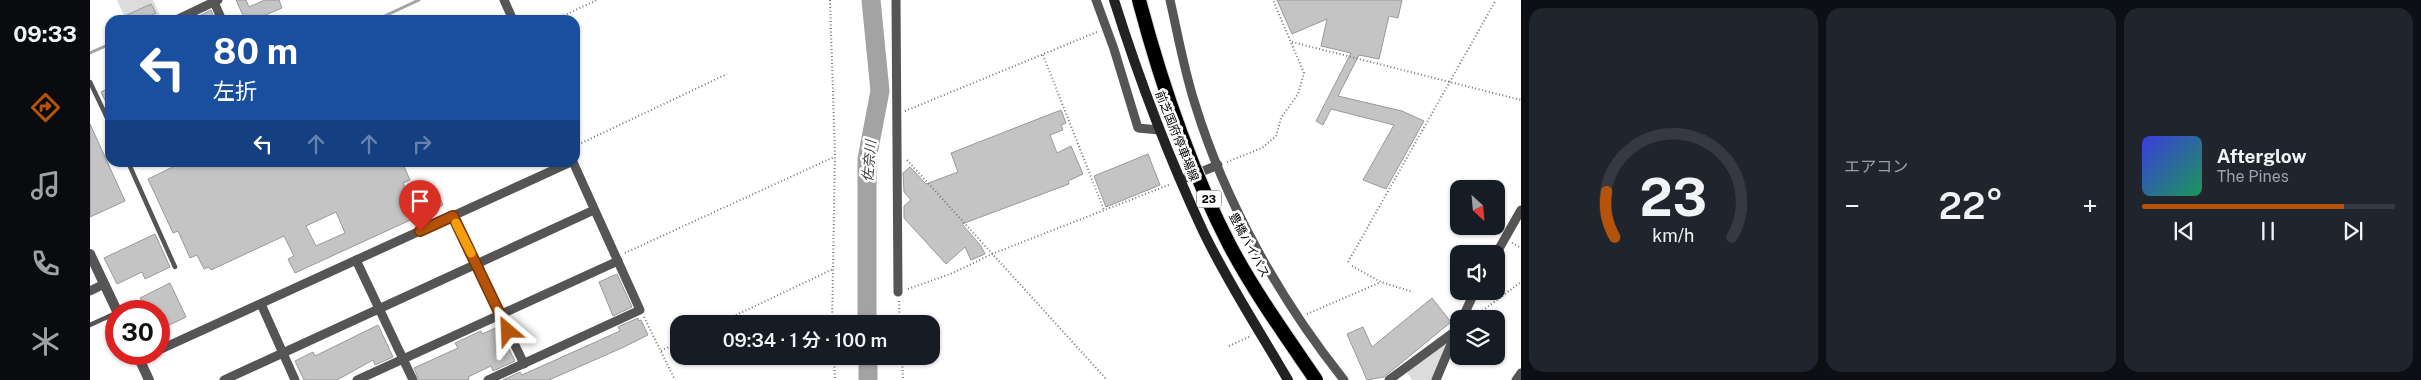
<!DOCTYPE html>
<html lang="ja">
<meta charset="utf-8">
<style>
:root{--surface:#171b24;--page:#20242c;--text:#f1f3f6;--muted:#9ea1a6;--line:#363941;--accent:#b45309}
body{margin:0;font-family:"Public Sans","Noto Sans JP",sans-serif;background:var(--page);color:var(--text);height:100vh;display:flex;flex-direction:column;font-size:19px;white-space:nowrap}
*{box-sizing:border-box;margin:0}
p{font-size:16px;color:var(--muted)}
.icon{flex:none;width:28px;height:28px;fill:none;stroke:currentColor;stroke-width:2;stroke-linecap:round;stroke-linejoin:round}
.map{position:relative;flex:1;overflow:hidden}
.details{display:flex;flex-direction:column;gap:8px;padding:8px;background:#0d0f14;width:900px}
.details>*{flex:none}
.top-card{position:absolute;left:15px;top:15px;width:475px;height:152px;border-radius:15px;box-shadow:0 1px 4px #0004;background:#1a4fa0;color:#fff;overflow:hidden}
.needle{width:32px;rotate:154deg}
.buttons{position:absolute;left:1360px;top:180px;display:grid;gap:10px}
.buttons a{display:grid;place-items:center;width:55px;height:55px;border-radius:10px;background:var(--surface);box-shadow:0 1px 4px #0004;font-size:25px}
.speed{position:absolute;left:15px;top:300px;display:flex;gap:10px;font-size:25px;font-weight:700;text-align:center}
.speed>*{display:grid;place-content:center;width:65px;height:65px;border-radius:50%;background:var(--surface);box-shadow:0 1px 4px #0004;line-height:1}
.speed .limit{border:8px solid #d22;background:#fff;color:#111}
.pin{position:absolute;display:grid;place-items:center;width:42px;height:42px;color:#fff;margin:-51px -21px;border-radius:50% 50% 50% 0;rotate:-45deg;box-shadow:0 0 5px #0007}
.pin .icon{rotate:45deg}
.me{position:absolute;width:55px;margin:-28px;rotate:334deg;stroke-linejoin:round;filter:drop-shadow(0 0 4px #0008)}
.turn{display:flex;align-items:center;gap:18px;height:105px;padding:0 25px;font-size:22px}
.turn .icon{width:65px;height:65px;stroke-width:2.5}
.turn b{display:block;font-size:35px;line-height:42px}
.lanes{display:flex;align-items:center;height:48px;padding:0 25px;background:#0003;justify-content:center;gap:25px;direction:ltr}
.lanes .off{opacity:.35}
.big{font-size:38px;font-weight:600;line-height:1.1}
.details .card{flex:1;display:flex;flex-direction:column;justify-content:center;gap:8px;min-width:0;padding:0 18px;border-radius:15px;background:var(--page)}
.details .dial{align-items:center;gap:0}
.dial svg{height:130px;overflow:visible;fill:none;stroke:var(--line);stroke-width:7;stroke-linecap:round;text-anchor:middle}
.dial text{fill:var(--text);stroke:none}
.song{display:flex;align-items:center;gap:15px}
.cover{width:60px;height:60px;border-radius:8px;background:linear-gradient(135deg,hsl(240 70% 55%),hsl(150 70% 35%))}
.played{height:5px;border-radius:2px;background:linear-gradient(90deg,var(--accent) 80%,var(--line) 80%)}
.keys{display:flex;justify-content:space-around;direction:ltr}
.heat{display:flex;justify-content:space-between;align-items:center;font-size:28px;direction:ltr}
.details .tiles{flex:1;display:grid;gap:8px;grid-template-columns:repeat(3,1fr)}
.trip{position:absolute;left:580px;top:315px;width:270px;height:50px;border-radius:15px;background:var(--surface);box-shadow:0 1px 4px #0004;font-weight:600;line-height:50px;text-align:center}
main{display:flex;flex:1;min-height:0}
.tab-bar{display:flex;flex-direction:column;width:90px;justify-content:space-around;align-items:center;background:#090b0e;color:var(--muted)}
.tab-bar .icon{width:35px;height:35px}
.tab-bar .current{color:var(--accent)}
.tab-bar b{font-size:22px;color:var(--text)}
.map>svg:first-child{display:block}
.green{fill:#dcdcdc}
.lines{fill:none;stroke-linecap:round;stroke-linejoin:round}
.stream{stroke:#a3a3a3;stroke-width:3}
.river{stroke:#a3a3a3;stroke-width:19}
.building{fill:#c4c4c4;stroke:#999;fill-rule:evenodd}
.path{stroke:#777;stroke-width:2;stroke-dasharray:1 2.5;stroke-linecap:butt}
.service{stroke:#555;stroke-width:4.5}
.minor{stroke:#555;stroke-width:9}
.tertiary{stroke:#555;stroke-width:10}
.secondary{stroke:#222;stroke-width:10}
.trunk-bridge-casing{stroke:#dbdbdb;stroke-width:16;stroke-linecap:butt}
.trunk-bridge{stroke:#000;stroke-width:14}
.route-casing{stroke:#753606;stroke-width:12}
.route{stroke:#b45309;stroke-width:9}
.slow{stroke:#f59e0b;stroke-width:9}
.labels{text-anchor:middle;stroke-width:5;stroke-linejoin:round;paint-order:stroke}
.shield{fill:#fff;stroke:#4c4c4c;stroke-width:1}
.shield-label{font-size:11px;font-weight:bold;fill:#000}
.street-label{font-size:12px;fill:#000;stroke:#fff}
.water-label{font-size:14px;font-style:italic;fill:#444;stroke:#fff}
</style>
<main>
<nav class="tab-bar">
<b>09:33</b>
<svg class="icon current" aria-label="directions" viewBox="0 0 24 24"><path d="M12 3l9 9-9 9-9-9zM9 14v-3h6M13 9l2 2-2 2"/></svg>
<svg class="icon" aria-label="music" viewBox="0 0 24 24"><path d="M9 18V5l10-2v13"/><circle cx="6" cy="18" r="3"/><circle cx="16" cy="16" r="3"/></svg>
<svg class="icon" aria-label="phone" viewBox="0 0 24 24"><path d="M5 4h4l2 5-3 2q2 4 5 5l2-3 5 2v4C11 20 4 13 5 4z"/></svg>
<svg class="icon" aria-label="climate" viewBox="0 0 24 24"><path d="M12 3v18M4 7l16 10M4 17L20 7"/></svg>
</nav>
<div class="map">
<svg width="1431" height="380" viewBox="0 0 1431 380">
<rect width="100%" height="100%" fill="#fff"/>
<g class="green">
<path d="M27 0H63L70 16 61 20H36Z"/>
<path d="M1359 339 1344 380H1322L1316 371Z"/>
</g>
<g class="lines">
<g class="stream">
<path d="M286 20 329 0"/>
<path d="M0 53 20 44"/>
</g>
<g class="river">
<path d="M777 324V159L790 91 781 0"/>
<path d="M778 356V380"/>
</g>
</g>
<g class="building">
<path d="M146 0H156L159 7 175 0H189L192 8 173 16 175 20H155Z"/>
<path d="M1187 0H1312L1308 18 1299 16 1289 59 1269 55 1248 96 1312 111 1334 121 1296 189 1273 180 1304 125 1241 109 1233 125 1226 121 1261 53 1231 46 1237 19 1202 34Z"/>
<path d="M61 4 66 13 50 20H26Z"/>
<path d="M121 10 125 20H101Z"/>
<path d="M20 87V110L11 92Z"/>
<path d="M971 110 976 123 971 125 973 130 960 135 967 153 981 146 993 174 978 181 979 184 872 224 891 246 895 254 881 260 875 247 856 264 814 218V206L821 200 814 192 813 173 820 167 836 184 868 172 861 153Z"/>
<path d="M0 124 35 201 0 217Z"/>
<path d="M1058 154 1070 185 1016 207 1004 176Z"/>
<path d="M93 162H312L320 180 313 183 322 202 347 191 353 205 205 273 198 259 204 256 194 236 121 270 119 267 114 269 107 255 100 258 88 231 83 233 58 179ZM246 212 255 233 226 246 216 226Z"/>
<path d="M65 234 80 267 55 279 52 272 27 284 14 258Z"/>
<path d="M527 274 542 307 523 316 509 282Z"/>
<path d="M80 283 96 317 69 330V311H34L52 301 50 298Z"/>
<path d="M1342 298 1361 322 1294 377 1277 380 1257 334 1273 327 1282 347Z"/>
<path d="M548 318 549 321 551 320 558 335 534 347 459 380H413L430 372 432 375 530 331 528 327Z"/>
<path d="M288 325 303 357 285 365 283 360 247 380H214L205 361 223 352 225 356Z"/>
<path d="M408 327 425 361 403 371 401 366 378 377 379 380H329L324 368 368 348 365 343 391 331 392 334Z"/>
</g>
<g class="lines">
<g class="path">
<path d="M740 0 745 156 742 324"/>
<path d="M464 20 507 0"/>
<path d="M1202 42 1431 100"/>
<path d="M953 55 1014 210"/>
<path d="M815 111 1007 32"/>
<path d="M485 146 637 74"/>
<path d="M817 160 1017 380"/>
<path d="M1137 162 1172 148 1186 136 1191 118 1208 94 1214 73 1183 0"/>
<path d="M1422 243 1431 248"/>
<path d="M535 253 744 157"/>
<path d="M1258 262 1406 0"/>
<path d="M1262 266 1291 282 1323 292"/>
<path d="M818 289 863 273 902 254 1081 184"/>
<path d="M809 301 810 324"/>
<path d="M1217 314 1291 282"/>
<path d="M554 317 585 380"/>
<path d="M1384 317 1431 282"/>
<path d="M627 324 743 269"/>
<path d="M1139 346 1161 336"/>
<path d="M571 351 589 342"/>
<path d="M744 356 745 380"/>
<path d="M812 356 813 380"/>
</g>
<g class="service">
<path d="M0 82 20 124"/>
<path d="M38 162 85 267"/>
<path d="M0 325 26 313"/>
</g>
<g class="minor">
<path d="M123 0 132 20"/>
<path d="M414 0 423 20"/>
<path d="M806 0 808 292"/>
<path d="M1006 0 1024 49 1048 128 1069 130"/>
<path d="M1080 0C1088 35 1094 70 1105 104 1135 202 1190 300 1254 380"/>
<path d="M86 20 128 0"/>
<path d="M1091 180 1128 165"/>
<path d="M363 216 434 364"/>
<path d="M1406 254 1431 210"/>
<path d="M266 260 323 380"/>
<path d="M0 291 14 284"/>
<path d="M171 304 205 380"/>
<path d="M1372 319 1385 291"/>
<path d="M69 350 481 162"/>
<path d="M49 359 60 354"/>
<path d="M134 380 504 210"/>
<path d="M267 380 528 261"/>
<path d="M398 380 550 310 483 162"/>
<path d="M1299 380 1367 330"/>
<path d="M1346 380 1367 330"/>
<path d="M1426 380 1431 373"/>
</g>
<g class="tertiary">
<path d="M0 254 27 311"/>
<path d="M47 354 59 380"/>
</g>
<path class="secondary" d="M1024 0C1049 79 1078 156 1113 231 1138 283 1169 330 1198 380"/>
<g class="trunk-bridge-casing">
<path id="trunk-bridge" d="M1049 0C1071 83 1100 169 1140 246 1165 293 1196 336 1226 380"/>
</g>
<use href="#trunk-bridge" class="trunk-bridge"/>
</g>
<g class="lines">
<g class="route-casing">
<path id="route" d="M330 231 363 216 418 331"/>
</g>
<use href="#route" class="route"/>
<path class="slow" d="M366 223 381 253"/>
</g>
<g class="labels">
<rect class="shield" x="1106.5" y="190.5" width="25" height="17" rx="4"/>
<g class="shield-label">
<text x="1119" y="203">23</text>
</g>
<g class="street-label">
<text transform="translate(1087 136) rotate(68)" y="4">前芝国府停車場線</text>
<text transform="translate(1159 245) rotate(62)" y="4">豊橋バイパス</text>
</g>
<g class="water-label">
<text transform="translate(779 161) rotate(-85)" y="5">佐奈川</text>
</g>
</g>
</svg>
<div class="buttons">
<a><svg class="needle" viewBox="-14 -14 28 28"><path d="M0-13l5 13h-10z" fill="#e53935"/><path d="M0 13l5-13h-10z" fill="#9ea1a6"/></svg></a>
<a><svg class="icon" aria-label="sound" viewBox="0 0 24 24"><path d="M4 9h4l5-4v14l-5-4H4zM17 9q2 3 0 6"/></svg></a>
<a><svg class="icon" aria-label="layers" viewBox="0 0 24 24"><path d="M12 4l9 5-9 5-9-5zM3 14l9 5 9-5"/></svg></a>
</div>
<div class="speed"><div class="limit">30</div></div>
<div class="pin" style="left:330px;top:231px;background:#d93025"><svg class="icon" aria-label="arrive" viewBox="0 0 24 24"><path d="M6 21V4h12l-3 4 3 4H6"/></svg></div>
<svg class="me" style="left:418px;top:331px" viewBox="-20 -20 40 40"><path d="M0-17L14 15 0 8-14 15z" fill="#b45309" stroke="#fff" stroke-width="4"/></svg>
<div class="trip">09:34 · 1 分 · 100 m</div>
<div class="top-card">
<div class="turn"><svg class="icon" aria-label="left" viewBox="0 0 24 24"><path d="M17 20v-9H6M10 6l-5 5 5 5"/></svg><div><b>80 m</b>左折</div></div>
<div class="lanes"><svg class="icon" aria-label="left" viewBox="0 0 24 24"><path d="M17 20v-9H6M10 6l-5 5 5 5"/></svg><svg class="icon off" aria-label="ahead" viewBox="0 0 24 24"><path d="M12 20V5M6 11l6-6 6 6"/></svg><svg class="icon off" aria-label="ahead" viewBox="0 0 24 24"><path d="M12 20V5M6 11l6-6 6 6"/></svg><svg class="icon off" aria-label="right" viewBox="0 0 24 24"><path d="M7 20v-9h11M14 6l5 5-5 5"/></svg></div>
</div>
</div>
<section class="details">
<div class="tiles">
<div class="card dial"><svg viewBox="0 0 100 80">
<path d="M14 69A42 42 0 1 1 86 69"/>
<path d="M14 69A42 42 0 0 1 9 41" stroke="#b45309"/>
<text x="50" y="56" font-size="32" font-weight="700">23</text>
<text x="50" y="72" font-size="11">km/h</text>
</svg></div>
<div class="card"><p>エアコン</p>
<div class="heat"><a>−</a><b class="big">22°</b><a>+</a></div>
</div>
<div class="card">
<div class="song"><i class="cover"></i><div><b>Afterglow</b><p>The Pines</p></div></div>
<div class="played"></div>
<div class="keys"><svg class="icon" aria-label="previous" viewBox="0 0 24 24"><path d="M18 5L8 12l10 7zM5 5v14"/></svg><svg class="icon" aria-label="pause" viewBox="0 0 24 24"><path d="M8 5v14M16 5v14"/></svg><svg class="icon" aria-label="next" viewBox="0 0 24 24"><path d="M6 5l10 7-10 7zM19 5v14"/></svg></div>
</div>
</div>
</section>
</main>
